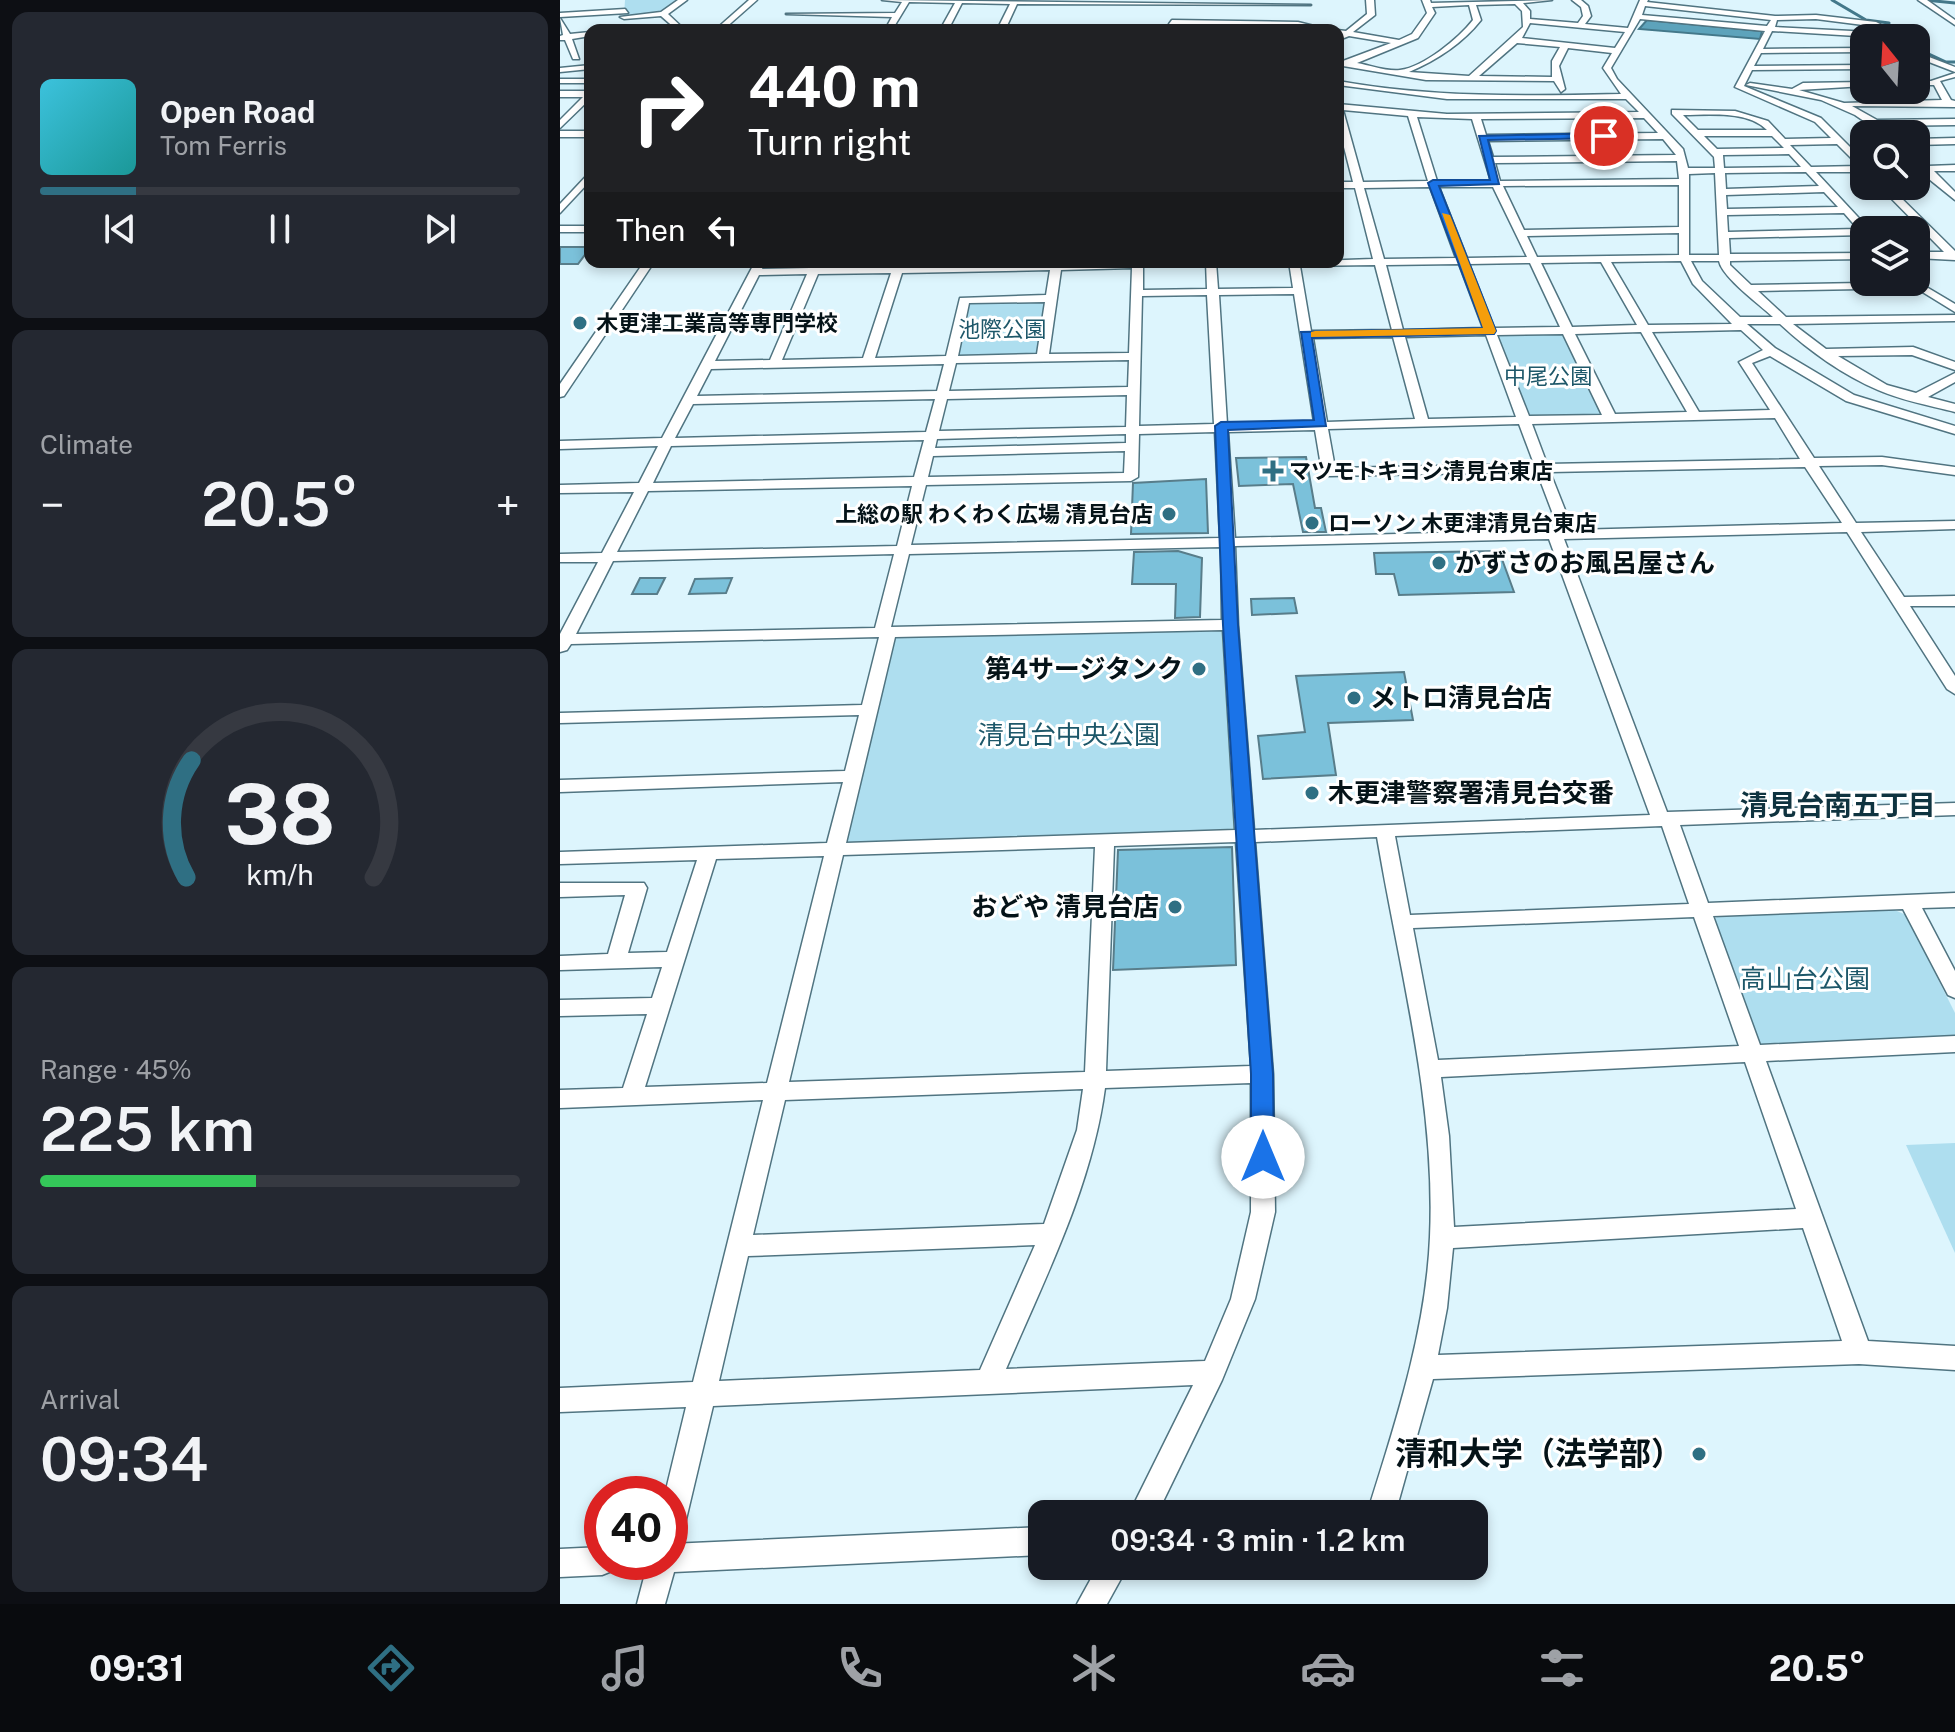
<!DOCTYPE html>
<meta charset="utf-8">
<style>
:root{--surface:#171b24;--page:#242831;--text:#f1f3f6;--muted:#9ea1a6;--line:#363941;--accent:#2f6f83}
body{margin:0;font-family:"Public Sans","Noto Sans JP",sans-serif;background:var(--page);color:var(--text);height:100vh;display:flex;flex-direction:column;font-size:30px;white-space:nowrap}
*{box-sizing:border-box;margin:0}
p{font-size:26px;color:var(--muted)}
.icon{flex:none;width:44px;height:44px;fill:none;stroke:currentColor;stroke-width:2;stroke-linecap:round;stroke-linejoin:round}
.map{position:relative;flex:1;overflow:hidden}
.details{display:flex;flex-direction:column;gap:12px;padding:12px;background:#0d0f14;width:560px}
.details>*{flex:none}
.hud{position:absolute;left:24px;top:24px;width:760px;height:244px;border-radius:16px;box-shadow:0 4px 12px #0003;background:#202124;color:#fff;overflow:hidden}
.needle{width:52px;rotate:342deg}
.fabs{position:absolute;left:1290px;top:24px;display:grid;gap:16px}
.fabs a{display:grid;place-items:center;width:80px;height:80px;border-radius:16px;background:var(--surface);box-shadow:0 4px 12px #0003;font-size:40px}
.speed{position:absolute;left:24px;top:1476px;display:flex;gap:16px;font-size:40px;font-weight:700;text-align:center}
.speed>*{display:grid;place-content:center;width:104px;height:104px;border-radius:50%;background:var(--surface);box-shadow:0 4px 12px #0003;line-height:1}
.speed .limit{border:12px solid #d22;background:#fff;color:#111}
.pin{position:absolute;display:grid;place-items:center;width:68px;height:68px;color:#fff;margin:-34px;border:4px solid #fff;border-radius:50%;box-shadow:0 2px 8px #0007}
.me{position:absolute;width:88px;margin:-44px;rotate:0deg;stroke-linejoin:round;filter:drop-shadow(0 0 6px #0008)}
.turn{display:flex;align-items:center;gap:28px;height:168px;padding:0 32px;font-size:36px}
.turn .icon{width:104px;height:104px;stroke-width:2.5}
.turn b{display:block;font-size:56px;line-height:68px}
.then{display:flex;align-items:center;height:76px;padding:0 32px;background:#0003;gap:16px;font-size:30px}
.big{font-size:60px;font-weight:600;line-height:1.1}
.details .tile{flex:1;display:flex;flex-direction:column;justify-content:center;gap:12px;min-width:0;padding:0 28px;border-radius:16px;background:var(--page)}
.details .dial{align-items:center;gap:0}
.dial svg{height:208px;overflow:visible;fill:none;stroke:var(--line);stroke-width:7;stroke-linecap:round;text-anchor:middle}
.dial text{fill:var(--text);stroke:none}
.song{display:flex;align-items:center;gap:24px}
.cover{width:96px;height:96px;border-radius:12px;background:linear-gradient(135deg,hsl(190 70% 55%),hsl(180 70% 35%))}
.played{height:8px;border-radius:4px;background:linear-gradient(90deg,var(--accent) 20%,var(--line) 20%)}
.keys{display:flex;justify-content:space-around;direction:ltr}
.heat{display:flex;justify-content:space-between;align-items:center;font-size:44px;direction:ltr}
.charge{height:12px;border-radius:6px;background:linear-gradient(90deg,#34c759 45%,var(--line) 0)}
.trip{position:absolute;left:468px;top:1500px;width:460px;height:80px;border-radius:16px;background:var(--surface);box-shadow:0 4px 12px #0003;font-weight:600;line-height:80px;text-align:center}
.menu{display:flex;height:128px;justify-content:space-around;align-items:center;background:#090b0e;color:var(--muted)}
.menu .icon{width:56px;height:56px}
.menu .current{color:var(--accent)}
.menu b{font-size:36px;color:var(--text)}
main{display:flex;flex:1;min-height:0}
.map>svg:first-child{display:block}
.green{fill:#aedeef}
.water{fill:#5da3bb;stroke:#43788a;stroke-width:2}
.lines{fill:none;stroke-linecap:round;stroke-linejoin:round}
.stream{stroke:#43788a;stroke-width:3}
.building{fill:#7bc1da;stroke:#587d8a;stroke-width:2}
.minor-casing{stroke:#507481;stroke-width:3}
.minor{fill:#fff;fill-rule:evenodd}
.route{fill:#1a73e8;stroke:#114b97;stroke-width:2}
.slow{fill:#f59e0b}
.poi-dot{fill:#2f6f83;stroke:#fff;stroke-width:3}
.labels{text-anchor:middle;stroke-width:6;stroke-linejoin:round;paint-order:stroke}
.far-poi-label{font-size:22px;font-weight:bold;fill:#051318;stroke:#fff;text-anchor:start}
.far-park-label{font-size:22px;fill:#1d5769;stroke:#fff}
.poi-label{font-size:26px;font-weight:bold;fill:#051318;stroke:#fff;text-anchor:start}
.park-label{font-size:26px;fill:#1d5769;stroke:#fff}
.neighbourhood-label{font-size:28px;font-weight:bold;fill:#0f333f;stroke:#fff}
.near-poi-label{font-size:32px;font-weight:bold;fill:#051318;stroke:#fff;text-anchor:end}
</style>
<main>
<section class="details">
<div class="tile">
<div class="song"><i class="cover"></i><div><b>Open Road</b><p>Tom Ferris</p></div></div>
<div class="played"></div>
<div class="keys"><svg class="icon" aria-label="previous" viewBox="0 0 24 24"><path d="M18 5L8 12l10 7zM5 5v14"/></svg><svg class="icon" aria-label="pause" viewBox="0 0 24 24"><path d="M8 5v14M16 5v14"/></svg><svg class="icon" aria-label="next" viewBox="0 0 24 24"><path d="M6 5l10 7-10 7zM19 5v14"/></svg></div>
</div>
<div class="tile"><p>Climate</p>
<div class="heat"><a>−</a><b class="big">20.5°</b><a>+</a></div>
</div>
<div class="tile dial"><svg viewBox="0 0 100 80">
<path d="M14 69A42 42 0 1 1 86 69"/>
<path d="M14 69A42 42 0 0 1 16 24" stroke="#2f6f83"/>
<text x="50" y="56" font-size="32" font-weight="700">38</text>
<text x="50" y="72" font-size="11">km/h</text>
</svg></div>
<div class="tile"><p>Range · 45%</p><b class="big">225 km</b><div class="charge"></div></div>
<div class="tile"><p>Arrival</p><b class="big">09:34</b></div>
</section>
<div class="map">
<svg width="1395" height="1604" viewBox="0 0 1395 1604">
<rect width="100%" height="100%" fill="#ddf5fd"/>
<g class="green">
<path d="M65 0H123L103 14 64 17Z"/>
<path d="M612 22 736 25 729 30H609Z"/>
<path d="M492 298 482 359 391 360 404 300Z"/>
<path d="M1007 330 1050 418 964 419 930 331Z"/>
<path d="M663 629 681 832 285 844 333 636Z"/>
<path d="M1330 908 1346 915 1395 1013V1040L1207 1049 1193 1039 1151 922 1158 916Z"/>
<path d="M1395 1143V1253L1346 1145Z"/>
</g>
<path class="water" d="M1087 20 1202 31 1200 39 1079 29Z"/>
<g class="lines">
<g class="stream">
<path d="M1272 0 1306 20 1329 23 1325 28 1338 38"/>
<path d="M1365 0 1395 3"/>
<path d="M1356 48 1386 62H1395"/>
</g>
</g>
<g class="building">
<path d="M0 247H30V248L18 264H0Z"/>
<path d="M746 457 755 508H761L766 532H743L733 484 679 486 676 458Z"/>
<path d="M646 479 648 533 571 534 573 483Z"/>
<path d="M618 551 642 558 640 617 615 618 616 584H572L574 552Z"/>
<path d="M939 551 954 592 839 595 834 574H816L814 553Z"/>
<path d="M80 578H105L97 594H72Z"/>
<path d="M172 578 166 593 129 594 135 579Z"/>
<path d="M734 598 737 613 692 615 691 599Z"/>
<path d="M844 672 853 720 768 723 776 775 703 779 698 736 745 732 736 676Z"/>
<path d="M672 847 676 965 553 970 558 850Z"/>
</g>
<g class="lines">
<g class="minor-casing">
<g id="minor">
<path d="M118 0H127L108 14 125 30H117L101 16 64 19 60 17 101 12Z"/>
<path d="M189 0H197L163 30H155Z"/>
<path d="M322 0 751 5 457 4 445 30H437L450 4 402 3 388 30H380L395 3 349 2 332 30 211 28H326L332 17 226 14 335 13 342 2Z"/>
<path d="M806 0H814L815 15 793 32 839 40 852 34 867 13 862 0H870L871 3 992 0 963 3 970 11V19L1018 23 1023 16 1021 7 1012 0H1021L1028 6 1031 16 1025 24 1068 28 1080 0H1088L1087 2 1215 16 1256 15 1316 22 1320 24 1316 28 1330 38 1212 31 1203 49 1304 48V52L1201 53 1194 66 1304 65V69L1192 70 1184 86 1261 118 1304 161V172H1256L1310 230H1304V235L1169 238 1170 254 1304 253V259L1170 261V265L1191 285 1358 282 1395 304V312L1356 288 1198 291 1226 317 1395 315V321L1233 324 1266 349 1353 347 1395 362V370L1352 355 1278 356 1327 385 1356 393 1395 373V382L1368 397 1395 404V412C1368 405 1343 401 1318 390 1283 375 1248 350 1220 324H1187L1215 348 1294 395 1395 426V434L1286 401 1210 356 1192 363 1254 458 1322 457 1395 467V475L1322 465 1259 466 1296 523 1395 521V529L1301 532 1344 597 1395 596V606H1350L1395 676V694L1387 689 1287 532 1004 539 1107 812 1395 803V815L1120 825 1148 903 1395 893V907L1362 908 1395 971V998L1388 995 1343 909 1153 916 1200 1045 1395 1036V1052L1206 1061 1308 1341 1395 1346V1370L1299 1364 873 1379 835 1514H807C835 1424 866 1332 870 1237 876 1102 839 968 817 837L695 842 713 1074 715 1212 695 1299 662 1380 597 1514H569L633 1385 153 1406 124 1528 120 1538 110 1542V1494H105L126 1407 0 1412V1388L133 1382 203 1100 0 1108V1090L63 1088 87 1014 0 1016V1000L92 998 102 967 0 970V956L48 954 65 895 0 897V883H84L87 888 68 953 107 952 137 860 0 864V852L267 843 283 782 0 792V780L285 771 299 715 0 723V713L302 705 319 637 11 644 7 650 0 652V634L38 562H0V554L42 553 74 492 0 493V485L79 483 98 446 0 449V441L102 438 162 324 51 326 4 396 0 397V384L84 262H94L56 319 166 317 195 262H205L202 269 250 268 253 262H263L261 268 583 262V290L647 289 646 262H656L658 289 733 288 729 262 813 259 795 188H778V182H793L778 124V104L887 114 1079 112 1066 99H887L778 85V81C872 98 966 96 1061 94L1043 68 1052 53 1008 48 999 66 1005 89 1001 92 994 81 866 80 783 66V61L831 43 789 36 784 38 778 34 777 30 786 31 807 14ZM955 4 962 11 963 27 909 76 849 72C877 60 902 44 921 20L916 5ZM909 5 913 20C899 38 864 67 840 70 828 72 809 65 797 63L858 38 875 13 872 7ZM1085 6 1211 20 1207 26 1082 15ZM1080 19 1205 31 1175 87 1255 122 1271 138 1225 139 1208 121 1175 111 1112 110V114L1154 157 1155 168H1128L1123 149 1057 79 1051 68ZM1256 19 1311 26 1308 29 1311 32 1215 27 1217 20ZM970 23 1065 32 1055 48 962 38ZM957 43 1000 47 992 61V77L919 76ZM783 110 848 116 868 181 803 182ZM1123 115C1148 115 1188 110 1207 130H1138ZM857 117 912 119 931 181H877ZM1084 118 1098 133 926 135 921 119ZM1144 136H1212L1224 148 1157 149ZM1103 139 1116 155 933 157 928 141ZM1277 144 1299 166 1251 167 1230 145ZM1229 154 1241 167 1164 168 1163 155ZM1117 161 1119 179 940 181 935 163ZM1246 172 1259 186 1166 189 1165 173ZM1155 173 1159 255H1129V174ZM1119 185V227L964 230 943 186ZM870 187 896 258 824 259 804 188ZM879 187H933L967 257 907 258ZM1264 192 1278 207 1167 209 1166 195ZM1284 213 1298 229 1168 232 1167 215ZM1119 233V255L977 257 967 236ZM1121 261 1133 284 1172 324 1088 325 1051 262ZM1131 261H1159C1162 277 1199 304 1213 317H1180L1142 281ZM1041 262 1077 325 1012 327 981 263ZM970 263 1000 327 934 328 909 264ZM899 264 923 328 843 330 826 265ZM815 265 832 330 751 331 740 266ZM572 268 569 353 489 354 501 270ZM490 270 486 295 400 298 386 356 315 358 342 273ZM331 273 303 358 222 360 258 274ZM247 274 210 360 155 361 199 275ZM734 294 754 422 667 424 659 295ZM647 295 654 424 579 426 582 296ZM485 302 477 354 398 356 409 303ZM1181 330 1203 350 1179 362 1210 410 1139 412 1092 332ZM1081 332 1127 412 1055 414 1015 334ZM1003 334 1042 415 969 416 937 335ZM926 335 956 417 868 419 845 337ZM833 337 855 419 767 422 753 338ZM569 360 568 387 389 391 396 363ZM384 364 377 391 137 396 151 369ZM567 395 566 427 379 431 387 399ZM375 399 366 432 115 438 133 404ZM1215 418 1240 459 987 464 972 424ZM959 424 974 464 775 468 768 429ZM755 430 762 472 769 476 977 472 999 530 675 538 668 432ZM655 432 660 538 351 545 366 485 571 481 578 477 579 434ZM566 434V443L375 448 377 439ZM364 440 354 477 93 483 111 446ZM565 451 564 473 368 477 373 456ZM1245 467 1282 523 1013 530 990 472ZM352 486 337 546 57 552 88 491ZM989 539 1090 815 694 830 678 625 675 546ZM661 547 662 620 331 627 349 554ZM334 554 315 628 16 634 53 561ZM663 630 675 830 286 843 335 637ZM1102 826 1129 904 850 915 835 836ZM676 842 691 1066 546 1071 554 846ZM535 847 525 1072 229 1082 283 855ZM264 856 207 1083 85 1087 156 859ZM1134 917 1179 1046 878 1060 853 928ZM1185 1062 1236 1209 894 1227 889 1136 881 1077ZM691 1083V1212L671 1299 645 1361 446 1369C485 1278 532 1186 545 1088ZM523 1089 517 1130 484 1224 193 1235 225 1100ZM1243 1228 1282 1341 878 1355 887 1308 893 1248ZM475 1245 420 1370 159 1381 188 1256Z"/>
<path d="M1358 0H1367L1395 20V25Z"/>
<path d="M65 9 68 13 0 17V13Z"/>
<path d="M0 18 10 34 30 32V36L12 39 19 59H13L5 40H0V36L3 35Z"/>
<path d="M612 20 738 22 770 30 733 26 609 24Z"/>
<path d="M498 26H612L616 28 495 30Z"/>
<path d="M1356 52 1395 67V72L1356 57Z"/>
<path d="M30 65V69L0 72V68Z"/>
<path d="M1395 73V77L1380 81 1391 100 1395 101V107L1292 106 1317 120 1395 119V125L1323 126 1332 134H1323L1295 115 1261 100 1186 85 1190 83 1232 89 1243 83 1304 82V86L1239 90 1284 103 1382 100 1374 85H1356V81H1371Z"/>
<rect x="0" y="79" width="30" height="4"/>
<path d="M0 91H30V99L0 128V120L23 97H0Z"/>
<rect x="0" y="131" width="30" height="6"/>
<path d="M1395 138V144L1356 145V139Z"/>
<path d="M1356 157 1368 166 1395 165V171H1374L1395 192V200L1359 171Z"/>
<path d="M30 172V181L0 213V204Z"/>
<path d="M1319 186H1329L1395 251V260L1356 258V252H1384Z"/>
<rect x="0" y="226" width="30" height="6"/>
<path d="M482 1527V1555L114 1572 105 1604H77L88 1562H110V1544Z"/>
<path d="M42 1547V1562H56L52 1571 42 1575 0 1577V1549Z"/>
<path d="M538 1566H568L547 1604H517Z"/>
</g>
</g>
<use href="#minor" class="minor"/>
</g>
<path class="route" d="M1044 133 1048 138 928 140 939 184 879 186 936 331 934 334 752 338 766 426 668 430 678 625 713 1074 714 1157 711 1163 703 1166 694 1163 691 1157V1074L663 625 655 426 661 422 754 420 741 332 923 328 868 183 873 180H930L919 136Z"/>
<path class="slow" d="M882 213 890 215 936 331 934 334 751 337V332L755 331 923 328Z"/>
<g class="poi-dot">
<circle cx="20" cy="323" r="8"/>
<path d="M709 459h8v8h8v8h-8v8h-8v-8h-8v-8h8z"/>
<circle cx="609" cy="514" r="8"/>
<circle cx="752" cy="523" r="8"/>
<circle cx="879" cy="563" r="8"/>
<circle cx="639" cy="669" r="8"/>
<circle cx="794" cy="698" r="8"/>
<circle cx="752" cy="793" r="8"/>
<circle cx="615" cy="907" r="8"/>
<circle cx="1139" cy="1454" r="8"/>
</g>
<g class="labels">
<g class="far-poi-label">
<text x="36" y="331">木更津工業高等専門学校</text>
<text x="729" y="479">マツモトキヨシ清見台東店</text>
<text x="593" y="522" text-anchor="end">上総の駅 わくわく広場 清見台店</text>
<text x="768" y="531">ローソン 木更津清見台東店</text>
</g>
<g class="far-park-label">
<text x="442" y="337">池際公園</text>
<text x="988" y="384">中尾公園</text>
</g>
<g class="poi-label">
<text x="895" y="572">かずさのお風呂屋さん</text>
<text x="623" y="678" text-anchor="end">第4サージタンク</text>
<text x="810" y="707">メトロ清見台店</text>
<text x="768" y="802">木更津警察署清見台交番</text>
<text x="599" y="916" text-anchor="end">おどや 清見台店</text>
</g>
<g class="park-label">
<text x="509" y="744">清見台中央公園</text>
<text x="1245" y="988">高山台公園</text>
</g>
<g class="neighbourhood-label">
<text x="1278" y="815">清見台南五丁目</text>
</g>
<g class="near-poi-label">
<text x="1123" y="1465">清和大学（法学部）</text>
</g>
</g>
</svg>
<div class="fabs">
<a><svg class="needle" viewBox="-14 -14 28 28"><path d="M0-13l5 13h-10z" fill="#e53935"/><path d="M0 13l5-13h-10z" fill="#9ea1a6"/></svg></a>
<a><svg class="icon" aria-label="search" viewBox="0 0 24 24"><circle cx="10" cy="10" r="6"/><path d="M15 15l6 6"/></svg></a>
<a><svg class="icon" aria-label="layers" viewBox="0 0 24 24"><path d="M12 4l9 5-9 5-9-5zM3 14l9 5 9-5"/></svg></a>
</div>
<div class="speed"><div class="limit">40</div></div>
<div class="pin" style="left:1044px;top:136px;background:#d93025"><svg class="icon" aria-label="arrive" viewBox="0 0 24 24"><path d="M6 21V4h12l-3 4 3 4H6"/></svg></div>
<svg class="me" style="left:703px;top:1157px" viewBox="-20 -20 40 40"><circle r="19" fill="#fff"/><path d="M0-13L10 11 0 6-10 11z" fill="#1a73e8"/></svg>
<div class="trip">09:34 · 3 min · 1.2 km</div>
<div class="hud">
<div class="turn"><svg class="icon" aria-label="right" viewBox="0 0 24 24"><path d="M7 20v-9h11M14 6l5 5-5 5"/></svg><div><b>440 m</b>Turn right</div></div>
<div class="then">Then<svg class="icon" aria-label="left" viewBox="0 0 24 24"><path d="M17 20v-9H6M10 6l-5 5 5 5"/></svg></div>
</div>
</div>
</main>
<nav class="menu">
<b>09:31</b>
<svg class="icon current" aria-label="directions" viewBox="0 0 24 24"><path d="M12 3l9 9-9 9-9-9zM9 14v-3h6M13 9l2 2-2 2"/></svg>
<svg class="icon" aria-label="music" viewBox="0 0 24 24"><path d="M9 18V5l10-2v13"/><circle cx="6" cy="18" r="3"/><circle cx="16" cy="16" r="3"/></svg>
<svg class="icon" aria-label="phone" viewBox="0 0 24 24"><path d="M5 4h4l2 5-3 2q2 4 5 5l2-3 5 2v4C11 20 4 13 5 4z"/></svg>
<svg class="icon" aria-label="climate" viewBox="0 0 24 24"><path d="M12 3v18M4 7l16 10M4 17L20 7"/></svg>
<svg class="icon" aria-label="car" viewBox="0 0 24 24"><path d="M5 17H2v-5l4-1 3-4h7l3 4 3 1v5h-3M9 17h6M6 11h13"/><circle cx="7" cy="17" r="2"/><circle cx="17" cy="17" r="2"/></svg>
<svg class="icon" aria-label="filters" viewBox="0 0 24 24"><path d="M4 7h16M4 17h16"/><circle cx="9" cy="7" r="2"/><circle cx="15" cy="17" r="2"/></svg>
<b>20.5°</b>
</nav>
